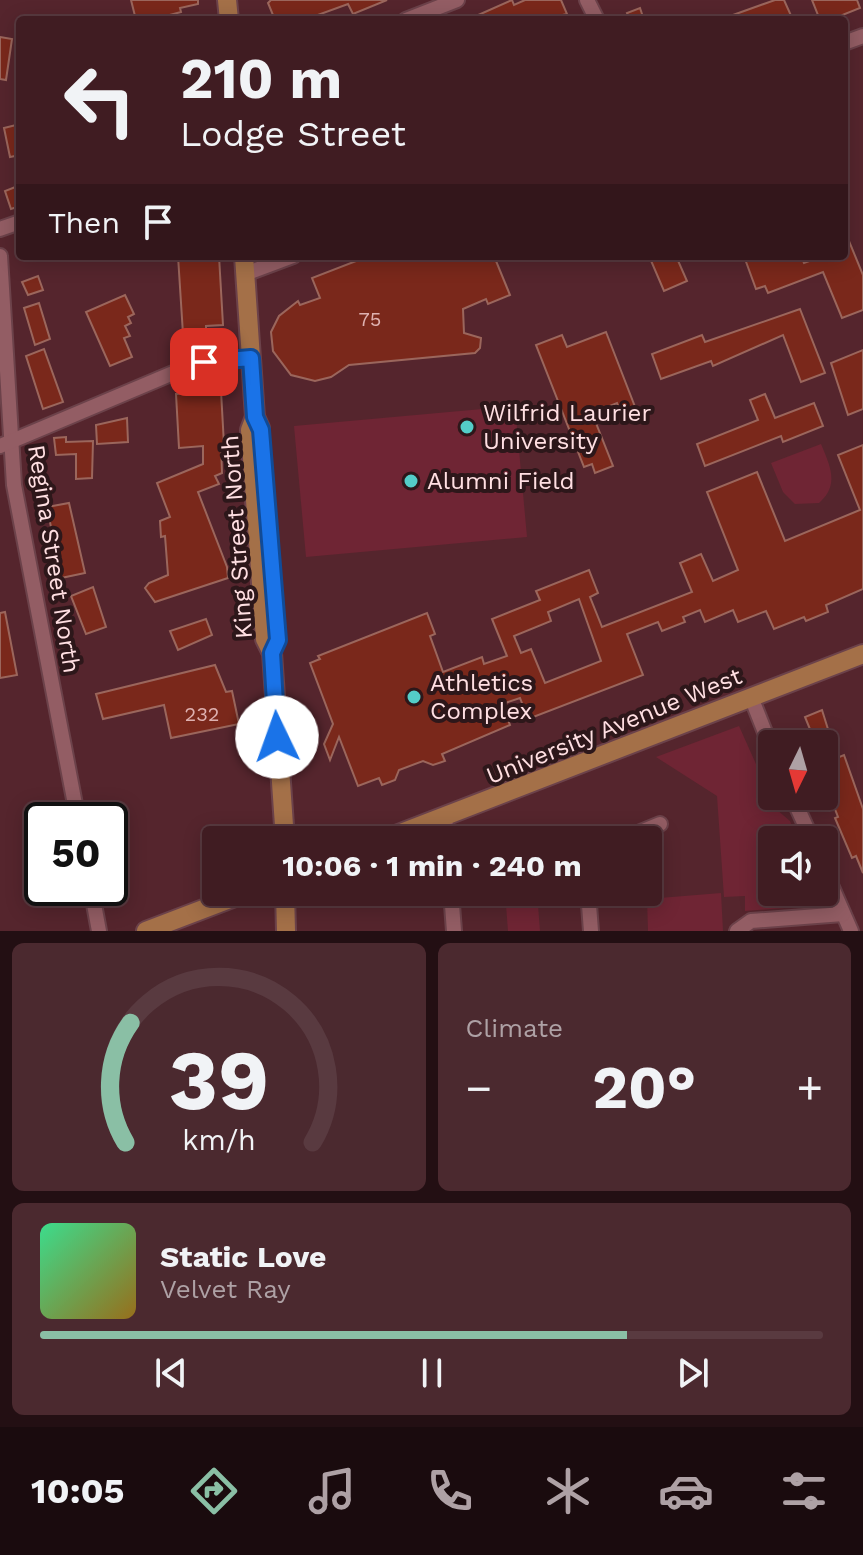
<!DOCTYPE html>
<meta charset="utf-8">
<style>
:root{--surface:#401c22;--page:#4b292f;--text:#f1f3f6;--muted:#aea1a5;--line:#593a40;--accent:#8abfa5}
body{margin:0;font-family:"Work Sans",sans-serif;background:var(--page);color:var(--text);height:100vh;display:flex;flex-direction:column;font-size:30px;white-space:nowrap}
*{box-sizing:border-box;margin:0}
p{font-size:26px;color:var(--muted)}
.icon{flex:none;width:44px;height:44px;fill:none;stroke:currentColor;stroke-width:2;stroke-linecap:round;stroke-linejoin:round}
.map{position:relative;height:931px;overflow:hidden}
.details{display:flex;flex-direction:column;gap:12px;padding:12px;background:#230f13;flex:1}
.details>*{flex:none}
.guide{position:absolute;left:16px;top:16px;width:832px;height:244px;border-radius:8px;box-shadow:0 4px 20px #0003,0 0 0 2px var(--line);background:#401c22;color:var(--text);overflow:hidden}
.needle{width:52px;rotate:185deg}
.fabs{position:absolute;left:758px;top:730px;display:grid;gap:16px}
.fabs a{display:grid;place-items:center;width:80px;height:80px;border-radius:8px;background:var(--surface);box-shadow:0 4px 20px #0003,0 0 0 2px var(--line);font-size:40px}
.speed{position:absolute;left:24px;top:802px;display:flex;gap:16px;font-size:40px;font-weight:700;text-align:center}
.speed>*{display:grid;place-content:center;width:104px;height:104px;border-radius:50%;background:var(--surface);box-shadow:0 4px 20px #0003,0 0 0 2px var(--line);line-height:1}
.speed .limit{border:4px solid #111;border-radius:12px;background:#fff;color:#111}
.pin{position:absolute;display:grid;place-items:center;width:68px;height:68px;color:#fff;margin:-34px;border-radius:16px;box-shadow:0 4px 12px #0006}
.me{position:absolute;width:88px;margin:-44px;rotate:357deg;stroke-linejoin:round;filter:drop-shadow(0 0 6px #0008)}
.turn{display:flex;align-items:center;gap:28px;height:168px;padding:0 32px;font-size:36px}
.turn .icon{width:104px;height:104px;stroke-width:2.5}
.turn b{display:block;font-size:56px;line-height:68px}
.then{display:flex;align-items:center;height:76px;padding:0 32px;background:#0003;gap:16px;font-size:30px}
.big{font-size:60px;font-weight:700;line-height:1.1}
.details .card{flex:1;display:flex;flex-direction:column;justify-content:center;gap:12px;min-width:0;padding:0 28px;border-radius:12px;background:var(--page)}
.details .dial{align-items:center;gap:0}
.dial svg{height:208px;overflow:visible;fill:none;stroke:var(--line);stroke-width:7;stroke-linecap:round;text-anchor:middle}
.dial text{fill:var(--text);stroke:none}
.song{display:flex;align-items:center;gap:24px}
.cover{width:96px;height:96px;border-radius:12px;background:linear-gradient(135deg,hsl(150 70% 55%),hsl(40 70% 35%))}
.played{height:8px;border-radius:4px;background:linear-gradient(90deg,var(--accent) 75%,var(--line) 75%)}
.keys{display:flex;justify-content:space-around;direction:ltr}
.heat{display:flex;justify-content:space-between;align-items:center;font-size:44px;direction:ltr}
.details .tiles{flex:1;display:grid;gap:12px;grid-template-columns:1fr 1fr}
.card:last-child{grid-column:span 2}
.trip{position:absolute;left:202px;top:826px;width:460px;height:80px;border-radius:8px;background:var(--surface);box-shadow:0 4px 20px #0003,0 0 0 2px var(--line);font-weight:700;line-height:80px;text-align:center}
.tab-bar{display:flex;height:128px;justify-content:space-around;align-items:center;background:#1a0b0e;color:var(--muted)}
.tab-bar .icon{width:56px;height:56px}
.tab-bar .selected{color:var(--accent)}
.tab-bar b{font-size:36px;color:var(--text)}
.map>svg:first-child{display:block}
.green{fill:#6f2534}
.building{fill:#7a281b;stroke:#9b665c;stroke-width:2;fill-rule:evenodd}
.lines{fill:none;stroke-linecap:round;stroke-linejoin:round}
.minor-casing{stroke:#6c424a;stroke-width:18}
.major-casing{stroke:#6c424a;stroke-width:22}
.minor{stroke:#935d64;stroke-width:14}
.major{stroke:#a47048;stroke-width:18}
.route-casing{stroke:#114b97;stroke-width:20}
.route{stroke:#1a73e8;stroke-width:14}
.poi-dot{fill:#54cdc8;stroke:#2d171a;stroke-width:3}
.labels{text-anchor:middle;stroke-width:8;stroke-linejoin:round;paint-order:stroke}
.number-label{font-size:20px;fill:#deb1b0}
.poi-label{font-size:24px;fill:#ffdfe2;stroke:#2d171a;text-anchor:start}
.street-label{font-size:24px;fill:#ffdfe2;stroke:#2d171a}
</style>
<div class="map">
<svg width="863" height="931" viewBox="0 0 863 931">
<rect width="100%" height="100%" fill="#55252d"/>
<g class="green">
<path d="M515 406 527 537 306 557 294 426Z"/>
<path d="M821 444C830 466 840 485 819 503L795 504 783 492 771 463Z"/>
<path d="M739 726 776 809 790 821 797 840H772V892H818L823 905 745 911V896L724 897 717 796 656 757Z"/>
<path d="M532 824 533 840H501V835Z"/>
<path d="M505 892H537L540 931H508Z"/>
<path d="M721 893 723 931H648L647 899Z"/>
</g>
<g class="building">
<path d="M131 0H198V4L180 8 181 12 166 16 167 20H136Z"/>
<path d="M271 0H387L353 14 348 4 304 20H275L268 3Z"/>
<path d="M512 0 514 5 525 0H561L567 14 540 20H467Z"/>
<path d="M775 0H784L793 20H719Z"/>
<path d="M812 0H857L860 8 830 20H820Z"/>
<path d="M640 8 644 20H630L627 13Z"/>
<path d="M0 37 12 39 6 80 0 79Z"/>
<path d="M20 124V155L10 157 4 128Z"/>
<path d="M18 186 20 206 11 209 5 191Z"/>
<path d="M844 229 863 275V310L842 318 823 272 768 293 765 286 756 289 745 259 801 256 804 263 823 256H844Z"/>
<path d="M178 256H219L223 325 206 326V332L183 334Z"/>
<path d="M369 256H494L510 295 488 304 486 299 463 309 464 333 481 338 480 348 475 353 349 365 331 377 315 381 291 375 273 351 271 332 279 316 298 301 300 305 320 298 312 278Z"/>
<path d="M649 256H676L687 281 664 291Z"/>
<path d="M38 276 43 290 28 295 22 282Z"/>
<path d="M125 295 134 314 128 317 131 323 125 326 130 336 124 338 132 357 110 366 86 312Z"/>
<path d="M39 303 50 339 35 345 24 308Z"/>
<path d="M800 309 825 373 801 382 783 335 713 366 711 361 661 379 652 354 702 335 705 342Z"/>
<path d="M606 332 637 412 623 418 617 403 592 413 613 466 595 473 592 464 584 467 536 345 562 335 567 347Z"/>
<path d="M44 349 63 402 43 409 26 356Z"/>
<path d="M863 350V409L848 415 831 363Z"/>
<path d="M206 380H212L221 391 224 445H221L222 473 215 476 219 484 198 492 227 567 228 578 155 602 145 588 149 583 168 575 165 536 161 537 160 521 170 517 157 483 203 464V446L179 448 176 394 198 393Z"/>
<path d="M765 394 775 418 814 403 823 426 783 442 781 436 705 466 697 444 758 420 750 400Z"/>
<path d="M127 418 128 442 97 444 96 425Z"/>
<path d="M66 437V442L93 441 92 478 76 479V454L56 455 54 438Z"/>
<path d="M863 445V589L826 605 828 612 806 621 804 617 774 629 766 611 738 622 733 610 705 622 700 610 683 617 685 622 662 631 658 622 627 634 643 675 528 719 520 698 502 704 510 725 442 754 445 761 433 765 423 761 399 770 395 780 382 785 379 778 358 786 339 737 330 760 324 744 333 724 310 663 320 659 318 656 427 613 435 634 430 636 443 672 482 657 484 664 507 656 492 619 540 600 536 591 589 570 598 593 590 597 602 627 692 592 680 563 701 554 713 581 738 570 707 492 757 472 785 541 860 510 838 455ZM579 599 601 661 545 683 531 649 521 653 514 636 551 621 548 612Z"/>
<path d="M69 503 85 573 61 578 47 507Z"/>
<path d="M93 587 106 627 86 634 71 596Z"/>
<path d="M5 612 17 675 0 678V613Z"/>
<path d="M206 619 212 635 178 650 170 631Z"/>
<path d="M215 665 226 692 232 691 239 724 171 738 164 705 103 719 96 694Z"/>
<path d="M822 710 837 758 844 755 863 809V873L856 856 852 858 835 818 838 817 824 781V744H816L805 717Z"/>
</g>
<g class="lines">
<g class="minor-casing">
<g id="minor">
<path d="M587 0 597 20"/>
<path d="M406 20 457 0"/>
<path d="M844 43 863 36"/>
<path d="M0 229 20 222"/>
<path d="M0 256 14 485 78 820"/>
<path d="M245 274 293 256"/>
<path d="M0 446 192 365 251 358"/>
<path d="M751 697 772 750"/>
<path d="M792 796 812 840"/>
<path d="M445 817 447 840"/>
<path d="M621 840 660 824"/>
<path d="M824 869 851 931"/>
<path d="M91 888 99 931"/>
<path d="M451 892 454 931"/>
<path d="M588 892 591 931"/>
<path d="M737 931 751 921 843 914"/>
</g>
</g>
<g class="major-casing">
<g id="major">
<path d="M227 0 229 20"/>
<path d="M244 256 255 417 260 428"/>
<path d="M255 417 250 430 265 639 272 653 285 840"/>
<path d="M383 840 863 654"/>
<path d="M285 892 286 931"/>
<path d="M146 931 248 892"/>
</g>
</g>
<use href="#minor" class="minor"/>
<use href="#major" class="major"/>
</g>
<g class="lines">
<g class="route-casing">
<path id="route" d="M204 362 251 358 255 417 261 430 278 640 272 653 277 737"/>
</g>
<use href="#route" class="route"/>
</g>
<g class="poi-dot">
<circle cx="467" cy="427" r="8"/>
<circle cx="411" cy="481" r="8"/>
<circle cx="414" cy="697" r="8"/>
</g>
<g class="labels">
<g class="number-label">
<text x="370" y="326">75</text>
<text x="202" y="721">232</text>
</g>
<g class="poi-label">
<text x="483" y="421">Wilfrid Laurier<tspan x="483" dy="28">University</tspan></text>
<text x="427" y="489">Alumni Field</text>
<text x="430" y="691">Athletics<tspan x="430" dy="28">Complex</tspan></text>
</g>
<g class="street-label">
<text transform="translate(237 537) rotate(-94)" y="8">King Street North</text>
<text transform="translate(54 559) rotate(81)" y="8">Regina Street North</text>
<text transform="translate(614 726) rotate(-22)" y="8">University Avenue West</text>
</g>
</g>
</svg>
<div class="fabs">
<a><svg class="needle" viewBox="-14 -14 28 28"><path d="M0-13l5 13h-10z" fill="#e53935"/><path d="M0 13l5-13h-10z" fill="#aea1a5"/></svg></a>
<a><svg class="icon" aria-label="sound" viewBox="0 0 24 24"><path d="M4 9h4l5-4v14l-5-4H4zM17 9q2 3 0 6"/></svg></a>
</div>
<div class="speed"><div class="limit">50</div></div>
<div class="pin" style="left:204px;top:362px;background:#d93025"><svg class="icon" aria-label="arrive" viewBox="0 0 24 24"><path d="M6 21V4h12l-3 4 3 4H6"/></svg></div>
<svg class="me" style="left:277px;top:737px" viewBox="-20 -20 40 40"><circle r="19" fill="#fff"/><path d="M0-13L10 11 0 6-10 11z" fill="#1a73e8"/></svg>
<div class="trip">10:06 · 1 min · 240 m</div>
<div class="guide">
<div class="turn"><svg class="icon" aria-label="left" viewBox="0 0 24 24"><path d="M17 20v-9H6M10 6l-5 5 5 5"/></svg><div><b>210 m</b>Lodge Street</div></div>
<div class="then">Then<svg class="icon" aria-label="arrive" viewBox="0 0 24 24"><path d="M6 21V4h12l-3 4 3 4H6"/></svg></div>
</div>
</div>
<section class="details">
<div class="tiles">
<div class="card dial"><svg viewBox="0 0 100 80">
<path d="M14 69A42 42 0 1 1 86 69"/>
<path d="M14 69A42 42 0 0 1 16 23" stroke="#8abfa5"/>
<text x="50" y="56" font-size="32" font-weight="700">39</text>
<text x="50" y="72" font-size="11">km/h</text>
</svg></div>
<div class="card"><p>Climate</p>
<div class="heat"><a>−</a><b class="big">20°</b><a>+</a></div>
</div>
<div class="card">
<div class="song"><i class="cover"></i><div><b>Static Love</b><p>Velvet Ray</p></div></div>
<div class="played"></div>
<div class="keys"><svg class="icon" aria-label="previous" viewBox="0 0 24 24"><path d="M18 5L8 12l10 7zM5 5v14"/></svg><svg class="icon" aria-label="pause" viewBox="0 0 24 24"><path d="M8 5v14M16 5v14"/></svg><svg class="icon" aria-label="next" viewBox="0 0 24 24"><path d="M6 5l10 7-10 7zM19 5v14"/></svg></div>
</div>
</div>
</section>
<nav class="tab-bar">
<b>10:05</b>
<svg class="icon selected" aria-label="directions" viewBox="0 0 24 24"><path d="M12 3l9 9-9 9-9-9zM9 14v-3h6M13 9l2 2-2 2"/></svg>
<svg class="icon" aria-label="music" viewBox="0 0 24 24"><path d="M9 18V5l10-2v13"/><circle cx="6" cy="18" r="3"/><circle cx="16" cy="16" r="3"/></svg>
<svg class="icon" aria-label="phone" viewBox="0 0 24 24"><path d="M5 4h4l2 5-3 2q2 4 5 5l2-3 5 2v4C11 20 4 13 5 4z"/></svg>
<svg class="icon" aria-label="climate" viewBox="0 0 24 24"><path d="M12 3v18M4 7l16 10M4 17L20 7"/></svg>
<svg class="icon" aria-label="car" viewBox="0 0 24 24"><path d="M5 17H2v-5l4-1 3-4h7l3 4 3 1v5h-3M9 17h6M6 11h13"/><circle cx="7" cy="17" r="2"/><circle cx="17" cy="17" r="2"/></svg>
<svg class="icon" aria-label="filters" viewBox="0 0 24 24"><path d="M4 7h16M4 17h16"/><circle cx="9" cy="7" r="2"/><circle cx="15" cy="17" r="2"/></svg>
</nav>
